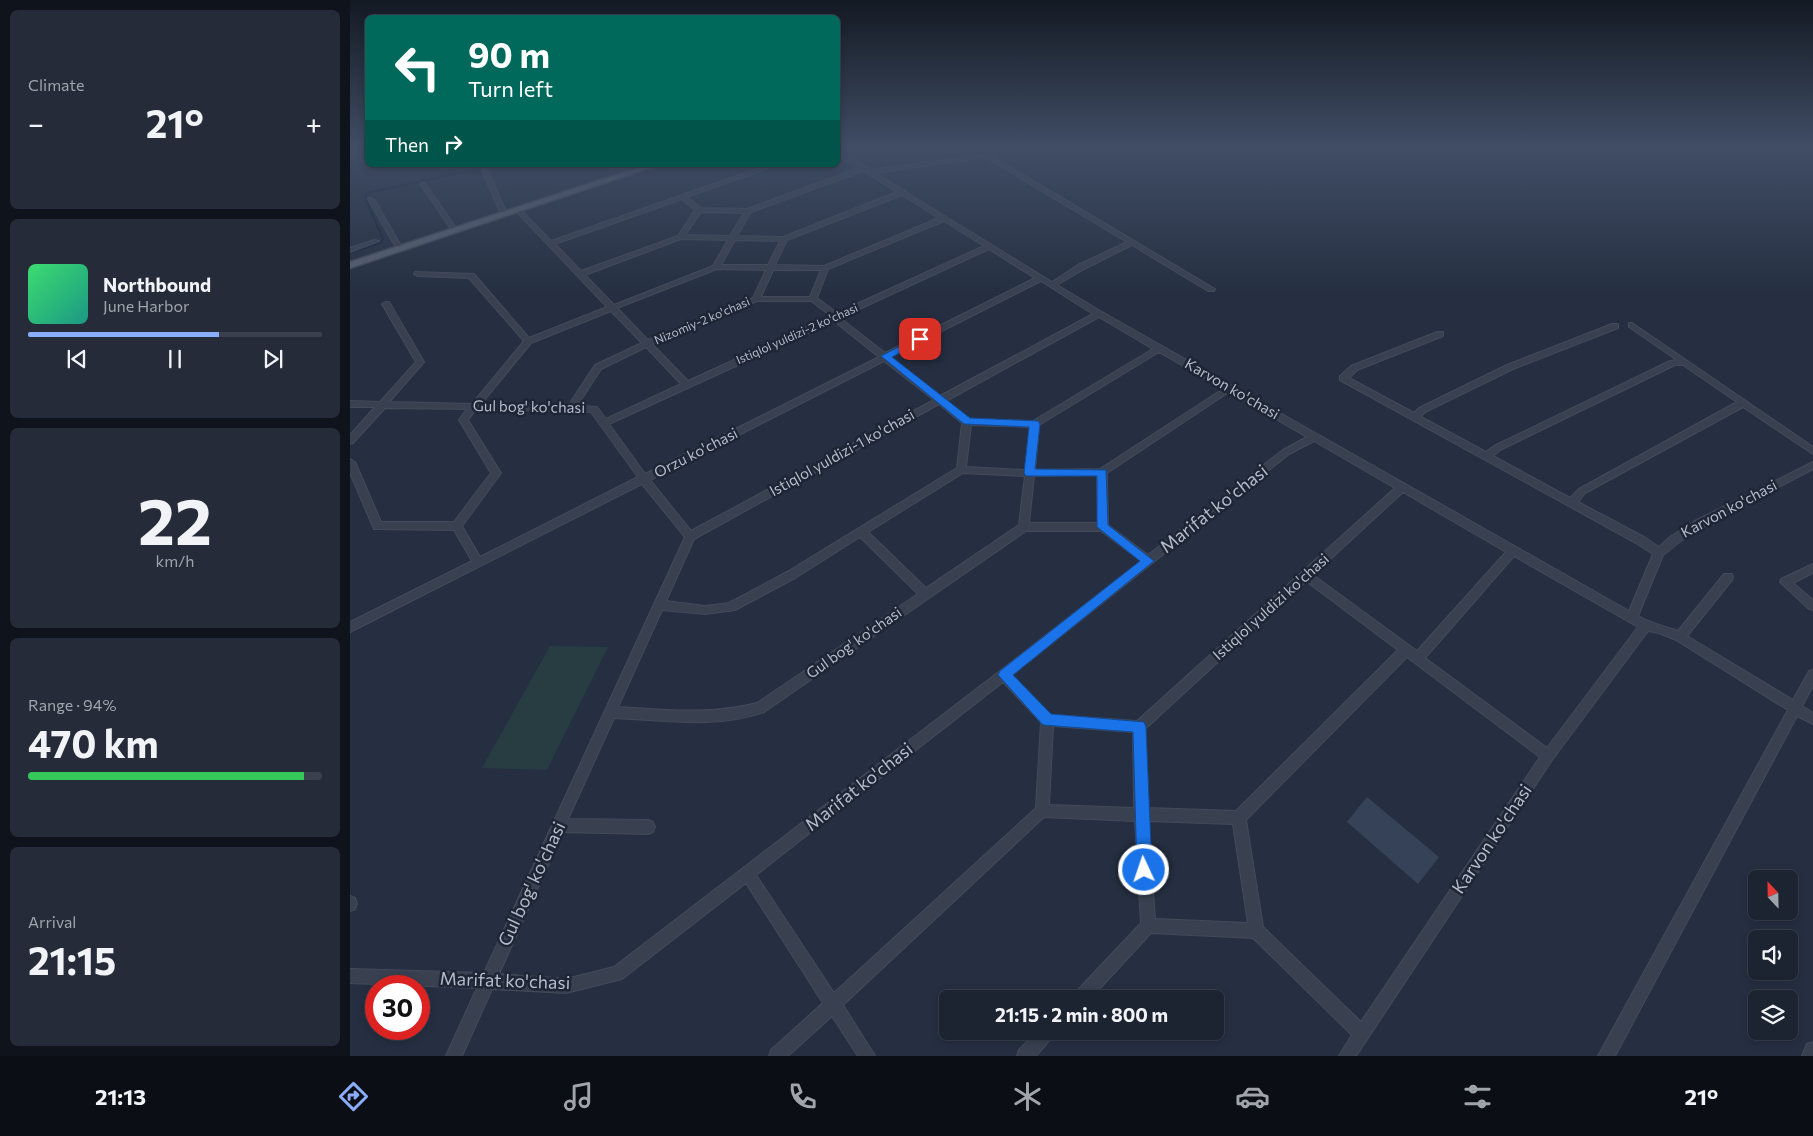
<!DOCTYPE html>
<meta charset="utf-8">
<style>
:root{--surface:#1c2331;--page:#252b39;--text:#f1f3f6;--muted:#a0a4ab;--line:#3a404d;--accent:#8aadfb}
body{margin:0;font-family:Commissioner,sans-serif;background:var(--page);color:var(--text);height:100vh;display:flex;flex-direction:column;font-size:19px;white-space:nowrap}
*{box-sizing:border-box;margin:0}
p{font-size:16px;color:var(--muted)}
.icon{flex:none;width:28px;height:28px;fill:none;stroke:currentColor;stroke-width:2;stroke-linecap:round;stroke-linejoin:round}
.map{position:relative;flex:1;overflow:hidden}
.drawer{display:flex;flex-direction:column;gap:10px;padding:10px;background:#0f131b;width:350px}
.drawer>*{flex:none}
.hud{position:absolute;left:15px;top:15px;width:475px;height:152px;border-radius:8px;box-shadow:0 2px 8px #0003,0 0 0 1px var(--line);background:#00695c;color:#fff;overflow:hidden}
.needle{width:32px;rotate:338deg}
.tools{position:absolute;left:1398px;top:870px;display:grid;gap:10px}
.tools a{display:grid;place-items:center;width:50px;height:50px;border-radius:8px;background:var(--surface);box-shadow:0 2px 8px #0003,0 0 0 1px var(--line);font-size:25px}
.speed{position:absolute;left:15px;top:975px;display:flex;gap:10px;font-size:25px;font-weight:700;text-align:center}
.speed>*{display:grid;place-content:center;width:65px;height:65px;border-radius:50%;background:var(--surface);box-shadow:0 2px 8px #0003,0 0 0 1px var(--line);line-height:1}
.speed .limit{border:8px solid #d22;background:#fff;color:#111}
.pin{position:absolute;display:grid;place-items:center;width:42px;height:42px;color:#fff;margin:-21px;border-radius:10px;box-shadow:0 2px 8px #0006}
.me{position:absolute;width:55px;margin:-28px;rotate:357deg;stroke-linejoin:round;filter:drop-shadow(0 0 4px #0008)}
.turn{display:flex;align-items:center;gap:18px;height:105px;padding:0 20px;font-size:22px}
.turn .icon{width:65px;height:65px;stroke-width:2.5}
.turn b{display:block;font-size:35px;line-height:42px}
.then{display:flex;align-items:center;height:48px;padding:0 20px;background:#0003;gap:10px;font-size:19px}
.big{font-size:38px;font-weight:700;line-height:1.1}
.drawer .card{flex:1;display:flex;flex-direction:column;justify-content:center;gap:8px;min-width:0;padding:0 18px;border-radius:8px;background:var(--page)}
.drawer .dial{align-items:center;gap:0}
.dial b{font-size:65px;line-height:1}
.song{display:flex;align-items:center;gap:15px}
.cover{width:60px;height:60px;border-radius:8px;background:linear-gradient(135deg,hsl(140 70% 55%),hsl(170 70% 35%))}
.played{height:5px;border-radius:2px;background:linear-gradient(90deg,var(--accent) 65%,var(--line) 65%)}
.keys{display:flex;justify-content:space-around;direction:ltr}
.heat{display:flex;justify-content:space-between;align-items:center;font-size:28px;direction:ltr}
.charge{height:8px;border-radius:4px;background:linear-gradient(90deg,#34c759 94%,var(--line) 0)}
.trip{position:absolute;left:589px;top:990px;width:285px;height:50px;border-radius:8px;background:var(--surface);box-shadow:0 2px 8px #0003,0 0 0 1px var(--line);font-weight:700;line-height:50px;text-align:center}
.tab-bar{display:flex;height:80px;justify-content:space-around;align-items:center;background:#0b0e14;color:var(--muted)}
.tab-bar .icon{width:35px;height:35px}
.tab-bar .on{color:var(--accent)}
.tab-bar b{font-size:22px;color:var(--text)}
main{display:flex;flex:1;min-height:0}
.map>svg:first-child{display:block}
.green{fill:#273d42}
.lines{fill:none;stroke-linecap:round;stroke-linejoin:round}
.stream{stroke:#172440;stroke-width:2}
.building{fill:#364257}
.minor-casing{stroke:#434a5a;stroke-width:2}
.major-casing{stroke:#434a5a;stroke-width:3}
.minor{fill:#394151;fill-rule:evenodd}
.major{fill:#576071;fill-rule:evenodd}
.route{fill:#1a73e8;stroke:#114b97}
.labels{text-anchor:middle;stroke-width:5;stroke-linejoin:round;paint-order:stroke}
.far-street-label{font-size:12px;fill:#b6bccb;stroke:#1e2636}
.street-label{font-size:15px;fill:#b6bccb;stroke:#1e2636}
.near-street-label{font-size:18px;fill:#b6bccb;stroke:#1e2636}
</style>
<main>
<section class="drawer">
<div class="card"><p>Climate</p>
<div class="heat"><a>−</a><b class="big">21°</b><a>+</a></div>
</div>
<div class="card">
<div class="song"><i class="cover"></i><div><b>Northbound</b><p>June Harbor</p></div></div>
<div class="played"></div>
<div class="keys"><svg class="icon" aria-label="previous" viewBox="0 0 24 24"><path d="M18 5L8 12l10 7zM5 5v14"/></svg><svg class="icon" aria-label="pause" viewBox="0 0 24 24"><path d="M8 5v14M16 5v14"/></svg><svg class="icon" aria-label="next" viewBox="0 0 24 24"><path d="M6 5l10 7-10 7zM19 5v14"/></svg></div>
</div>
<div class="card dial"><b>22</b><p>km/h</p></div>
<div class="card"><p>Range · 94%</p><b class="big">470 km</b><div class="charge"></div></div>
<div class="card"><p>Arrival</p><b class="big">21:15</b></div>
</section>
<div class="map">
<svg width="1463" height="1056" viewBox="0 0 1463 1056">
<rect width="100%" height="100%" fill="#252f41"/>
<path class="green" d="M200 646 258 647 197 770 132 768Z"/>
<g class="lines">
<path class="stream" d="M0 253 30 243 33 239 15 197 17 193 146 165"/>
</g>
<path class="building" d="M1017 797 1089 857 1068 884 997 822Z"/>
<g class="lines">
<g class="minor-casing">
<g id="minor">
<path d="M488 151 517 167 520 170 638 154 865 289 864 291H858L782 245 734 269 707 285 752 312 1279 611 1303 554 1286 543 990 380V376L1001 366 1087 332H1093V336L1007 370 999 378 1064 413 1069 408 1157 365 1262 324H1268V328L1163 369 1075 412 1071 417 1136 452 1144 446 1320 361 1327 360 1279 327V323H1282L1463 447V454L1393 407 1235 493 1228 502 1294 537 1309 547 1320 537 1345 521 1463 462V469L1353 527 1328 543 1313 555 1288 616C1300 623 1314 626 1328 631L1374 574H1382L1383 577 1382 580 1337 636 1443 700 1459 671 1463 670V686L1452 706 1463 713V724L1447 716 1265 1056H1248L1438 710 1326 640 1309 633 1298 631 1202 760 1006 1056H989L1002 1035 903 938 801 933 740 999H722L724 994 791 923 785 821 694 817 493 1005 525 1056H508L482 1016 438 1056H419L421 1050 473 1003 396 883 272 979 216 993 142 989 112 1056H96L127 988 0 983V969L134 973 335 537 292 484 0 632V622L122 561 104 530 24 529 0 473V459L5 462 31 522H104L141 473 109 420 117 409 35 408 3 443 0 444V435L25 407H0V401L30 402 66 362 32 304 36 302H39L74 362 39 402 122 404 174 341 119 278 68 276 64 274 65 272 124 274 179 338 257 307 166 211V209H170L201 241 418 165H427L337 197 351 208 397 209 508 168 488 155ZM635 157 777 242 728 265 702 282 557 193 556 191 553 190 525 173ZM513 171 547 192 433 237 387 236 401 212ZM552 195 589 218 474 266 425 265 437 240ZM332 199 345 210 328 236 231 271 205 244ZM351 212 394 213 380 236 335 235ZM594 221 634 246 487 313 467 298 478 269ZM331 239 378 240 363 266 264 305 235 275ZM385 240 430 241 418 265H371ZM639 249 685 278 535 353 490 318ZM367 269 416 270 403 298 298 340 267 308ZM423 270H471L460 297H411ZM691 281 743 314 590 396 540 357ZM407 301H461L481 316 338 381 302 344ZM261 311 292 343 245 365 218 406 131 404 181 343ZM749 317 803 349 683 421 619 419 596 401ZM484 321 529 357 295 474 259 424ZM296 347 331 384 256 419 247 407 227 406 251 369ZM809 352 873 389 750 469 685 470 689 425ZM534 361 584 400 341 531 300 480ZM1325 365H1333L1387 402 1229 489 1220 498 1143 456 1150 450ZM879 392 957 437 933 450 798 555 758 525 757 473ZM589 404 612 423 607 468 437 572 379 603 355 606 316 601 344 539ZM126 409 241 412 288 477 130 557 112 526 151 473 118 420ZM621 425 680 427 675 470 616 467ZM964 441 1045 488 787 721 700 715 662 675 939 454ZM613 473 675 476 669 525 576 588 518 532ZM747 475 748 523H679L684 476ZM1053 492 1156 552 1067 651 963 575ZM676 531H751L791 561 650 671 264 967 216 979 149 974 213 832 298 834 303 832 305 827 303 822 298 820 218 819 264 718C313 720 367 729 414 712ZM510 537 568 594 407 703C361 715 315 710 268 707L312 610 355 614 385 610 445 578ZM1164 556 1288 627 1197 748 1075 658ZM956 581 1048 650 886 811 797 808 795 729ZM1057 657 1190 757 1011 1022 913 927 896 820ZM653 682 691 722 686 808 484 993 406 875ZM703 726 783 732 784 808 699 805ZM798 821 883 824 898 923 805 919Z"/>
<path d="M160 165H168L165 167Z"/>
<path d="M258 165 279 166 284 170 281 172 277 170 262 169Z"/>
<path d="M133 169 138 170 156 212 155 213 150 212 132 170Z"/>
<path d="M71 183H75L106 228 105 229H101L70 184Z"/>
<path d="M19 198 24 199 51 246 50 247 45 246 18 199Z"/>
<path d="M24 240 29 241 0 252V248Z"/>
<path d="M1463 564V573L1443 583 1463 600V610L1459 609 1430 582 1431 579Z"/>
<path d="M0 896 5 898 7 904 5 909 0 911Z"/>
<path d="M687 1031H706L703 1036 686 1056H667L669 1050Z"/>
<path d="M1463 1042V1056H1452L1457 1044Z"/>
</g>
</g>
<g class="major-casing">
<path id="major" d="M296 165H308L0 268V262Z"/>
</g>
<use href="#minor" class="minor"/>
<use href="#major" class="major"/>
</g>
<linearGradient id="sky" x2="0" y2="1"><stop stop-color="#141a24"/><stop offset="0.5" stop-color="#404d65"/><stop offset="1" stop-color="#404d65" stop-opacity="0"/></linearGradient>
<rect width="1463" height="294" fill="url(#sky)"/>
<path class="route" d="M570 336 575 339 573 341 542 357 620 418 688 421 690 424 685 469 756 470 758 525 804 561 663 675 701 714 794 722 796 727 802 870 800 876 794 878 789 876 787 870 783 732 693 725 648 675 650 671 790 561 747 527V476H676L674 473 679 427 614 424 531 356Z"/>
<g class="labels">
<g class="far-street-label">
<text transform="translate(352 321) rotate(-23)" y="4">Nizomiy-2 ko'chasi</text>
<text transform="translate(447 334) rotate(-24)" y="4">Istiqlol yuldizi-2 ko'chasi</text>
</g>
<g class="street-label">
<text transform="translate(882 389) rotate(30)" y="5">Karvon ko'chasi</text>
<text transform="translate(179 407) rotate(1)" y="5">Gul bog' ko'chasi</text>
<text transform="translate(346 453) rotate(-27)" y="5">Orzu ko'chasi</text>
<text transform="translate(492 453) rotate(-29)" y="5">Istiqlol yuldizi-1 ko'chasi</text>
<text transform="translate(1379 509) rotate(-28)" y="5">Karvon ko'chasi</text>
<text transform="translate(921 607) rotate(-42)" y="5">Istiqlol yuldizi ko'chasi</text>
<text transform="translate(504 643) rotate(-35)" y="5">Gul bog' ko'chasi</text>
</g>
<g class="near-street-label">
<text transform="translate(864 509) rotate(-38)" y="6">Marifat ko'chasi</text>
<text transform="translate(509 787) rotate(-38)" y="6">Marifat ko'chasi</text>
<text transform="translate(1142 839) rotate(-56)" y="6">Karvon ko'chasi</text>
<text transform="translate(182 884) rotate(-65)" y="6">Gul bog' ko'chasi</text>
<text transform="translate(155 981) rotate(2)" y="6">Marifat ko'chasi</text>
</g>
</g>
</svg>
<div class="tools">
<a><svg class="needle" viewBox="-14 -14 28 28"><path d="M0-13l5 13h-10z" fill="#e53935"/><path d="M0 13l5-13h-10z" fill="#a0a4ab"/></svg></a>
<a><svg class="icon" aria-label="sound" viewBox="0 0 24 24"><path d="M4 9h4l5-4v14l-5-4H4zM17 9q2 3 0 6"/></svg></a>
<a><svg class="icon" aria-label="layers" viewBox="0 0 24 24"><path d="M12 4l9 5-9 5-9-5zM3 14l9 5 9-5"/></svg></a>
</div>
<div class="speed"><div class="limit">30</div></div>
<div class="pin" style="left:570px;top:339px;background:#d93025"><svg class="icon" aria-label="arrive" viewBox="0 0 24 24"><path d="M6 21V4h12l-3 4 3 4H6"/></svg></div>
<svg class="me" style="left:794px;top:870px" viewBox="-20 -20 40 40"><circle r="17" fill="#1a73e8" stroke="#fff" stroke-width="3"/><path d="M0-11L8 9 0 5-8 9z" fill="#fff"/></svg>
<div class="trip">21:15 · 2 min · 800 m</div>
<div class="hud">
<div class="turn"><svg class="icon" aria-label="left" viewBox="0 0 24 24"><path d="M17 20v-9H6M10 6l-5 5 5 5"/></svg><div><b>90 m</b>Turn left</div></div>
<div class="then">Then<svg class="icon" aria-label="right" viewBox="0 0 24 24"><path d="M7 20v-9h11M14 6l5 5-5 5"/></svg></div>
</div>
</div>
</main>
<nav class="tab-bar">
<b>21:13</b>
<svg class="icon on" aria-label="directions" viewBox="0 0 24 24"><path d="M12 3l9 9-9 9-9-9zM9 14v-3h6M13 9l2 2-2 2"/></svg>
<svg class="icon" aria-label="music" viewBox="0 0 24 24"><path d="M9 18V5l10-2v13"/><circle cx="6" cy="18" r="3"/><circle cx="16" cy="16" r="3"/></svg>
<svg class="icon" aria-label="phone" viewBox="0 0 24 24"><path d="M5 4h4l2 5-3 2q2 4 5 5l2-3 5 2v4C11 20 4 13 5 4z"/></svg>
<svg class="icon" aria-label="climate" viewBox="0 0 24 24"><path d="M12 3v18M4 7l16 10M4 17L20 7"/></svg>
<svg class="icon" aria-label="car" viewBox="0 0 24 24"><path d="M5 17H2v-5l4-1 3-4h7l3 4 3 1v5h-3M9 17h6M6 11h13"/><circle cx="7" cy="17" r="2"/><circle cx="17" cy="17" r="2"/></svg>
<svg class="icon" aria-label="filters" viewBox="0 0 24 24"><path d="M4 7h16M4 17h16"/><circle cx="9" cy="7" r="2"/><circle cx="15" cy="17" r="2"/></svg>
<b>21°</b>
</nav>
